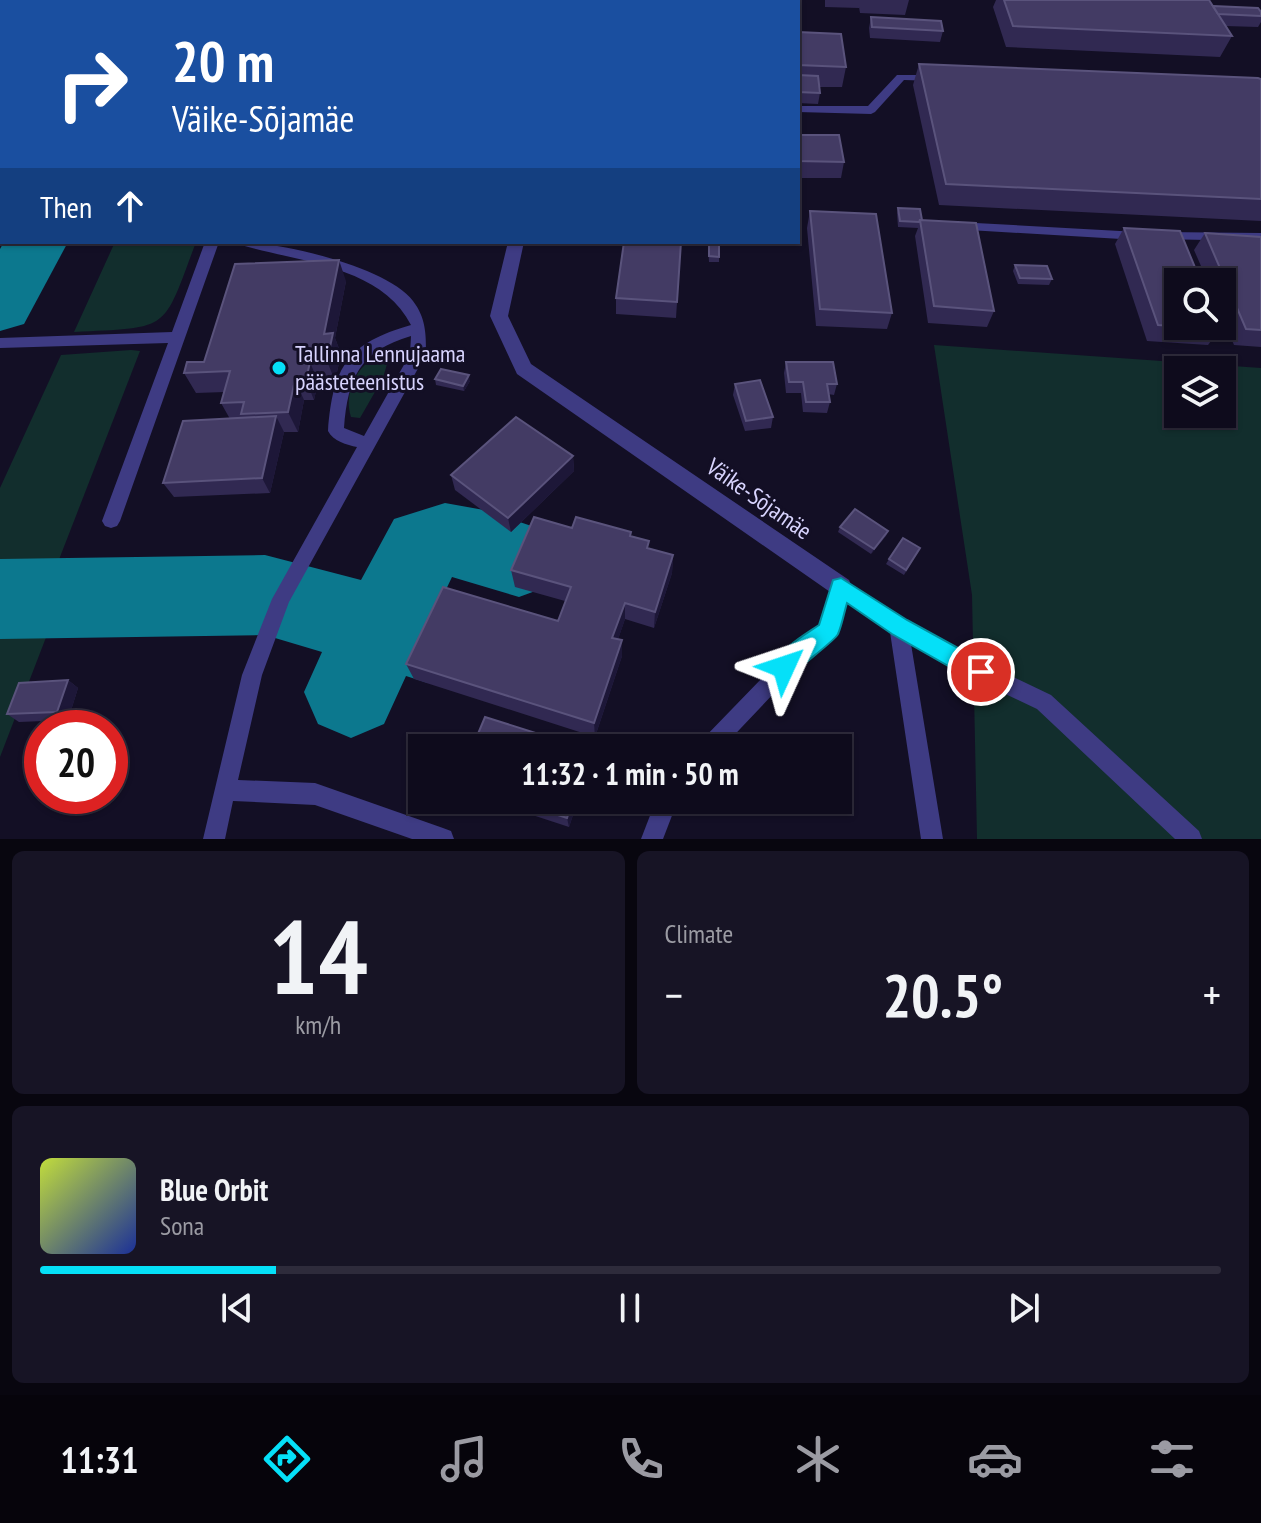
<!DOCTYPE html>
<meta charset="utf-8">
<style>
:root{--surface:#0e0b1c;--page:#171425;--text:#f1f3f6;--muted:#9b9ba3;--line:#2e2b3b;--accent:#05e0f8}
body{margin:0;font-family:"PT Sans Narrow",sans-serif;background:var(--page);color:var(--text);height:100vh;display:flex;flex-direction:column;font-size:30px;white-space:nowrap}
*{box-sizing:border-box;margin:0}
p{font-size:26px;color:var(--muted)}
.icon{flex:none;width:44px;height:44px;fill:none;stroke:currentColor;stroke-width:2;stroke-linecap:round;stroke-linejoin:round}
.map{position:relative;height:839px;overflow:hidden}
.sheet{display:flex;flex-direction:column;gap:12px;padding:12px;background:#08060f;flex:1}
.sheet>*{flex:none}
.banner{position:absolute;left:0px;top:0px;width:800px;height:244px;box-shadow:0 2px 6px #0004,0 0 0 2px var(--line);background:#1a4fa0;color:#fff;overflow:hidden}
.fabs{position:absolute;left:1164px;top:268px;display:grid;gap:16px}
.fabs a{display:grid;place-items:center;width:72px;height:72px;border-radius:0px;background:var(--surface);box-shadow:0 2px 6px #0004,0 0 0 2px var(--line);font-size:40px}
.speed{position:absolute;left:24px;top:710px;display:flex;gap:16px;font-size:40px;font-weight:700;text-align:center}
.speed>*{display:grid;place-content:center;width:104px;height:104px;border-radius:50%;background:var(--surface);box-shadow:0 2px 6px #0004,0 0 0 2px var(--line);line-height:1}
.speed .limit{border:12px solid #d22;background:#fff;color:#111}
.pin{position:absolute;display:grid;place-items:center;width:68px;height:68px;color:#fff;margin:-34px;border:4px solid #fff;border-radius:50%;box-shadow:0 2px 8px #0007}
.me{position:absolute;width:88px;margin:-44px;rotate:48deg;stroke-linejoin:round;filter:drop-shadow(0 0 6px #0008)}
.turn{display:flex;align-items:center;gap:28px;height:168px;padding:0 40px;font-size:36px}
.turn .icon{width:104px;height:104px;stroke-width:2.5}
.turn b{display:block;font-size:56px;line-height:68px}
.then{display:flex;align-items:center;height:76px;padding:0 40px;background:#0003;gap:16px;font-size:30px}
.big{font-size:60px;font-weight:800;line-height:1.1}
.sheet .tile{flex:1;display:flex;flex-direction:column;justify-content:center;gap:12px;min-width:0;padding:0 28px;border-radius:12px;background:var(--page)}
.sheet .dial{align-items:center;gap:0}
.dial b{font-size:104px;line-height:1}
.song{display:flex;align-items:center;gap:24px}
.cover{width:96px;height:96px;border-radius:12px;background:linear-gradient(135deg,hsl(70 70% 55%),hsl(230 70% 35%))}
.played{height:8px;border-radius:4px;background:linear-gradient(90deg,var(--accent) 20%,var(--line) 20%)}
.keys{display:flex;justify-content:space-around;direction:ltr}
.heat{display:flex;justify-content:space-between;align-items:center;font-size:44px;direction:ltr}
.sheet .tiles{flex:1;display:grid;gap:12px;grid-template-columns:1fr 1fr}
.tile:last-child{grid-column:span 2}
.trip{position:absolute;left:408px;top:734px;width:444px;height:80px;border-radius:0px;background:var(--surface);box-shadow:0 2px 6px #0004,0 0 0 2px var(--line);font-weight:800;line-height:80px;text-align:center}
.dock{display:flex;height:128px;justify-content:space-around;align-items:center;background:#06040b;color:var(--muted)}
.dock .icon{width:56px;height:56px}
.dock .current{color:var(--accent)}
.dock b{font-size:36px;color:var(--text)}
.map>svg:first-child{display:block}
.green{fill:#122e2d;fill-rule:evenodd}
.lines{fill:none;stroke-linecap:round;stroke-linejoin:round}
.taxiway{fill:#0c788e;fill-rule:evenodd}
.lane{fill:#3e3b83;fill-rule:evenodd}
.street{fill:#3e3b83;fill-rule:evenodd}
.wall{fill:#312952}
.shaded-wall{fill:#1d1738}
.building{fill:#433b64;stroke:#5a537c;stroke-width:2}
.route{fill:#05e0f8;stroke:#0392a1;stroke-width:2}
.poi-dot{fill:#05e0f8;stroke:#130f25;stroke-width:3}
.labels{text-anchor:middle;stroke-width:6;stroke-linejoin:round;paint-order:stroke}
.poi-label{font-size:24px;fill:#d8d4fe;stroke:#130f25;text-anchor:start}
.street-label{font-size:24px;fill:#d8d4fe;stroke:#130f25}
</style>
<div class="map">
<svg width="1261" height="839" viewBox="0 0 1261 839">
<rect width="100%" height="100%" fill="#130f25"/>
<g class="green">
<path d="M115 242H196C162 333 171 327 74 332Z"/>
<path d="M934 345 1261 368V839H977L972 595ZM1178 370H1222V414H1178Z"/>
<path d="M131 350 140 351 53 575H0V488L61 355Z"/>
<path d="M380 356 387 364 383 378 360 418 351 417C343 394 357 363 380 356Z"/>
<path d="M0 623H44L50 627 0 757Z"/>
</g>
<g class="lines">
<g class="taxiway">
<path d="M143 0H191L142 2Z"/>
<path d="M2 142V178L0 179V143Z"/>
<path d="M4 242H68L24 324 0 331V249Z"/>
<path d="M445 503 484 510 549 532 562 559 549 586 519 597 452 577 440 602 460 610 473 640 460 670 428 683 406 676 384 724 351 738 318 724 304 692 322 652 265 635 0 639V559L265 555 361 580 394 519Z"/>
</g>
<g class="lane">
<rect x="468" y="0" width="10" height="2"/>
<path d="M897 75H936L942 78 936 81 904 80 875 112 871 114 798 112V106H868Z"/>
<path d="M957 222 1138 232 1145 236 1138 240 952 229V223Z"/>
<path d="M1161 232 1261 233V241L1156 239 1154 236Z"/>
<path d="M205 242H219L120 521 117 526 111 528 105 526 102 521 168 343 0 348V338L172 332Z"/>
<path d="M239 242C280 242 388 267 413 301 426 318 426 334 426 354L289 602 262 675 238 780 315 783 443 828 451 831 454 839H412L315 805 233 801 225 839H203L242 675 272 599 357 447C347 445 333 441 328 431 333 366 348 343 411 325 381 266 299 262 241 245ZM411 336 410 354 364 436 344 428C348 377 360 351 411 336Z"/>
<path d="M841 579 906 621 988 665 1051 695 1199 831 1202 839H1175L1037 709 974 679 911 644 943 839H921L890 632 846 601 835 637 812 653 722 748H698L701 741 798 641 820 626 832 587 835 581Z"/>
<path d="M656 800H678L663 839H641Z"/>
</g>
<path class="street" d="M508 242H524L508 316 531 364 849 580 852 587 849 594 841 597 833 594 517 374 490 316Z"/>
</g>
<g class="wall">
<path d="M825 0H909L905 15 860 13 859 7V8L825 7Z"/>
<path d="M996 0H1209L1213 6 1261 12V22L1258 27 1225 26 1232 36 1220 57 1006 47 993 7Z"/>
<path d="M871 17 943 31 940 42 870 38 869 28Z"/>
<path d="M798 32 846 67 842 87H819L820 93 818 104 798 103Z"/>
<path d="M919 64 1261 79V221L939 205 913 85Z"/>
<path d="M798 135 844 162 841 178H798Z"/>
<path d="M898 208 922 220 994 311 987 327 928 323 915 236 918 228 898 227 897 213Z"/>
<path d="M810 211 892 313 887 329 816 326 807 228Z"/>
<path d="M1124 228 1220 329 1208 345 1147 341 1115 244Z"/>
<path d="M1205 233 1261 237V347L1234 345 1222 317V282H1208L1194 250Z"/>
<path d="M681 242 676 318 616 314V298Z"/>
<path d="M708 242 719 257V262H709Z"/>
<path d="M1015 265 1052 279 1049 285 1018 284 1013 271Z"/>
<path d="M346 281 335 338 341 354 335 381 318 382 314 400H304L298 432H284L270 493 174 497 163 483 230 419 221 403 225 392 196 393 184 373Z"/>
<path d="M786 362 837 384 834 395 828 394 830 402 827 413 803 412 801 393H786L784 373Z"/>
<path d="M435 379 470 381 464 391 436 385Z"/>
<path d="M735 384 773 417 771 428 745 431 733 395Z"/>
<path d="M573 456 574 471 511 532 455 490 451 475Z"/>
<path d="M840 527 888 531 886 536 871 554 838 532Z"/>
<path d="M572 528 631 532V537L649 549 673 555 672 573 654 628 625 619 618 639 622 656 595 737 414 679 406 664 558 621 565 601 515 587 511 570Z"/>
<path d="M920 548 904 575 886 564 889 559Z"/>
<path d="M68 680 78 688 68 720 19 722 7 714Z"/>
<path d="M487 800H578L569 827Z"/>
</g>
<g class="shaded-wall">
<path d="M339 260 346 281 335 338 341 354 335 381 327 361 324 334Z"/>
<path d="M310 362 318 382 314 400 306 380Z"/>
<path d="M469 375 470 381 464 391 463 386Z"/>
<path d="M295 380 304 400 298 432 288 412Z"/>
<path d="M276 416 284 432 270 493 262 478Z"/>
<path d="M573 456 574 471 511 532 508 518Z"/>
<path d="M888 531 886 536 871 554 874 549Z"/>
<path d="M673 555 672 573 654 628 655 612Z"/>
<path d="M625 603V619L613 654 612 638Z"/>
<path d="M622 640V656L595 737 594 723Z"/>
<path d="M68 680 78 688 68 720 57 712Z"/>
<path d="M573 800H578L569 827 567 818Z"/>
</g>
<g class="building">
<path d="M320 0H395V2H319Z"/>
<path d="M401 0H414V2H400Z"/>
<path d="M624 0H671L670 2H624Z"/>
<path d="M1004 0H1209L1232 36 1013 26Z"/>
<path d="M1213 6 1258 8 1261 12V16L1218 14Z"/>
<path d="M871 17 941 21 943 31 872 27Z"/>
<path d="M798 32 841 34 846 67 798 65Z"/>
<path d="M919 64 1258 78 1261 79V199L946 184Z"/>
<path d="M798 75 818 76 820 93 798 92Z"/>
<path d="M798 135H839L844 162 798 161Z"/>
<path d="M898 208 920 209 922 220H920L919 222 900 221Z"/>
<path d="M810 211 876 214 892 313 820 309Z"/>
<path d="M920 220 976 223 994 311 934 306Z"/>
<path d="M1124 228 1180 231 1201 282H1178V326H1219L1220 329 1158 325Z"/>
<path d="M1205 233 1261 237V330L1246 329Z"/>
<path d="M624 242H681L677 302 616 298Z"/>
<path d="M709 242H719V257L709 256Z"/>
<path d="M339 260 324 334 333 333 327 361 310 362 306 380H295L288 412 241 414 244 402 221 403 230 371 184 373 187 362H204L235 264Z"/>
<path d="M1015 265 1047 266 1052 279 1020 278Z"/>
<path d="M786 362H833L837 384H827L830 402H806L803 382H789Z"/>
<path d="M441 369 469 375 463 386 435 379Z"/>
<path d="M760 380 773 417 746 421 735 384Z"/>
<path d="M276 416 262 478 163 483 183 421Z"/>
<path d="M516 417 573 456 508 518 451 475Z"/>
<path d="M855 509 888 531 874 549 840 527Z"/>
<path d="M534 517 572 528 576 517 631 532 630 536 649 541 647 548 673 555 655 612 625 603 612 638 622 640 594 723 406 664 443 587 558 621 571 587 511 570Z"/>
<path d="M903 538 920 548 906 570 889 559Z"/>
<path d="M68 680 57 712 7 714 19 683Z"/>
<path d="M485 717 583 748H472Z"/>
<path d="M512 800H573L567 818Z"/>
</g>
<path class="route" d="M841 578 907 620 989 665 992 672 989 680 981 683 973 680 892 634 847 603C844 613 842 625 838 634 836 639 790 676 784 678L776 675 773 667C781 648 803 636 819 625L833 580Z"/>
<circle class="poi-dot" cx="279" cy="368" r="8"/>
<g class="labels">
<g class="poi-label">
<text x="295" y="362">Tallinna Lennujaama<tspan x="295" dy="28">päästeteenistus</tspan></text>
</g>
<g class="street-label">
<text transform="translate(759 499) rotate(35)" y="8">Väike-Sõjamäe</text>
</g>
</g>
</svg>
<div class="fabs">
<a><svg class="icon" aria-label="search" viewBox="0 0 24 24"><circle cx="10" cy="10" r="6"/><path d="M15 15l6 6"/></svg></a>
<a><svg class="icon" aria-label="layers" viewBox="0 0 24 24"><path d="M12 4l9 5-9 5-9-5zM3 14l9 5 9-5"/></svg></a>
</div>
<div class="speed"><div class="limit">20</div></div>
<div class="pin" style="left:981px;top:672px;background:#d93025"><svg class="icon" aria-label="arrive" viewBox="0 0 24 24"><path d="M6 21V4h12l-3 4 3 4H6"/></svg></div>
<svg class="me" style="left:784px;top:667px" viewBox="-20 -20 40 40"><path d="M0-17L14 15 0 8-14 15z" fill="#05e0f8" stroke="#fff" stroke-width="4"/></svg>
<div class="trip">11:32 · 1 min · 50 m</div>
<div class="banner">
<div class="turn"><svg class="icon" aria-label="right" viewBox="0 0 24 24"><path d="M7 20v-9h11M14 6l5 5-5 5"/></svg><div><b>20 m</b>Väike-Sõjamäe</div></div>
<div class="then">Then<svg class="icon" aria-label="ahead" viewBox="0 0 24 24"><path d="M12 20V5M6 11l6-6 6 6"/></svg></div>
</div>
</div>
<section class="sheet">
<div class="tiles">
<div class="tile dial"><b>14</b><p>km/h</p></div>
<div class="tile"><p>Climate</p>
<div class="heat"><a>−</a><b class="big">20.5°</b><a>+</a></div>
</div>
<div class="tile">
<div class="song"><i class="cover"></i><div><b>Blue Orbit</b><p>Sona</p></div></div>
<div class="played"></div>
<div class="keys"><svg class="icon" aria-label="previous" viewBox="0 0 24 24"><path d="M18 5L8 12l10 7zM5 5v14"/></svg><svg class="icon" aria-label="pause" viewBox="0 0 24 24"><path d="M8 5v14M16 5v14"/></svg><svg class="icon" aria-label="next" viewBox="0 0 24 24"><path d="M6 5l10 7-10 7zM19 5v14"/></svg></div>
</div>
</div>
</section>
<nav class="dock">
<b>11:31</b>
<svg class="icon current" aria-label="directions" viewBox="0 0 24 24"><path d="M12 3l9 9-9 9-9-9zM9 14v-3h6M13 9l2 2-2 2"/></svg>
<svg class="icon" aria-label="music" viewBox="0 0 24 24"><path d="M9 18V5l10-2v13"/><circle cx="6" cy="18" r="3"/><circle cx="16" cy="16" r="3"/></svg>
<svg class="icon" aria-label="phone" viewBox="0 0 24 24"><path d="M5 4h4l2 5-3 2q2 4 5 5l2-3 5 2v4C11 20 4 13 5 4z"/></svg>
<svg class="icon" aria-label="climate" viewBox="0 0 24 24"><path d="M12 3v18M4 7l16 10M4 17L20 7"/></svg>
<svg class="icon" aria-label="car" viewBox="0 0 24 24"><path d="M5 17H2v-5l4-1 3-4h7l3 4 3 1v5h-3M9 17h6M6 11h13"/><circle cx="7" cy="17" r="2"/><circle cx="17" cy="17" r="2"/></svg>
<svg class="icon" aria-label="filters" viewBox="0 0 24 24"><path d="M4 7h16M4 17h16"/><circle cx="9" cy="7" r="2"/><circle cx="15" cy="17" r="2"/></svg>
</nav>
